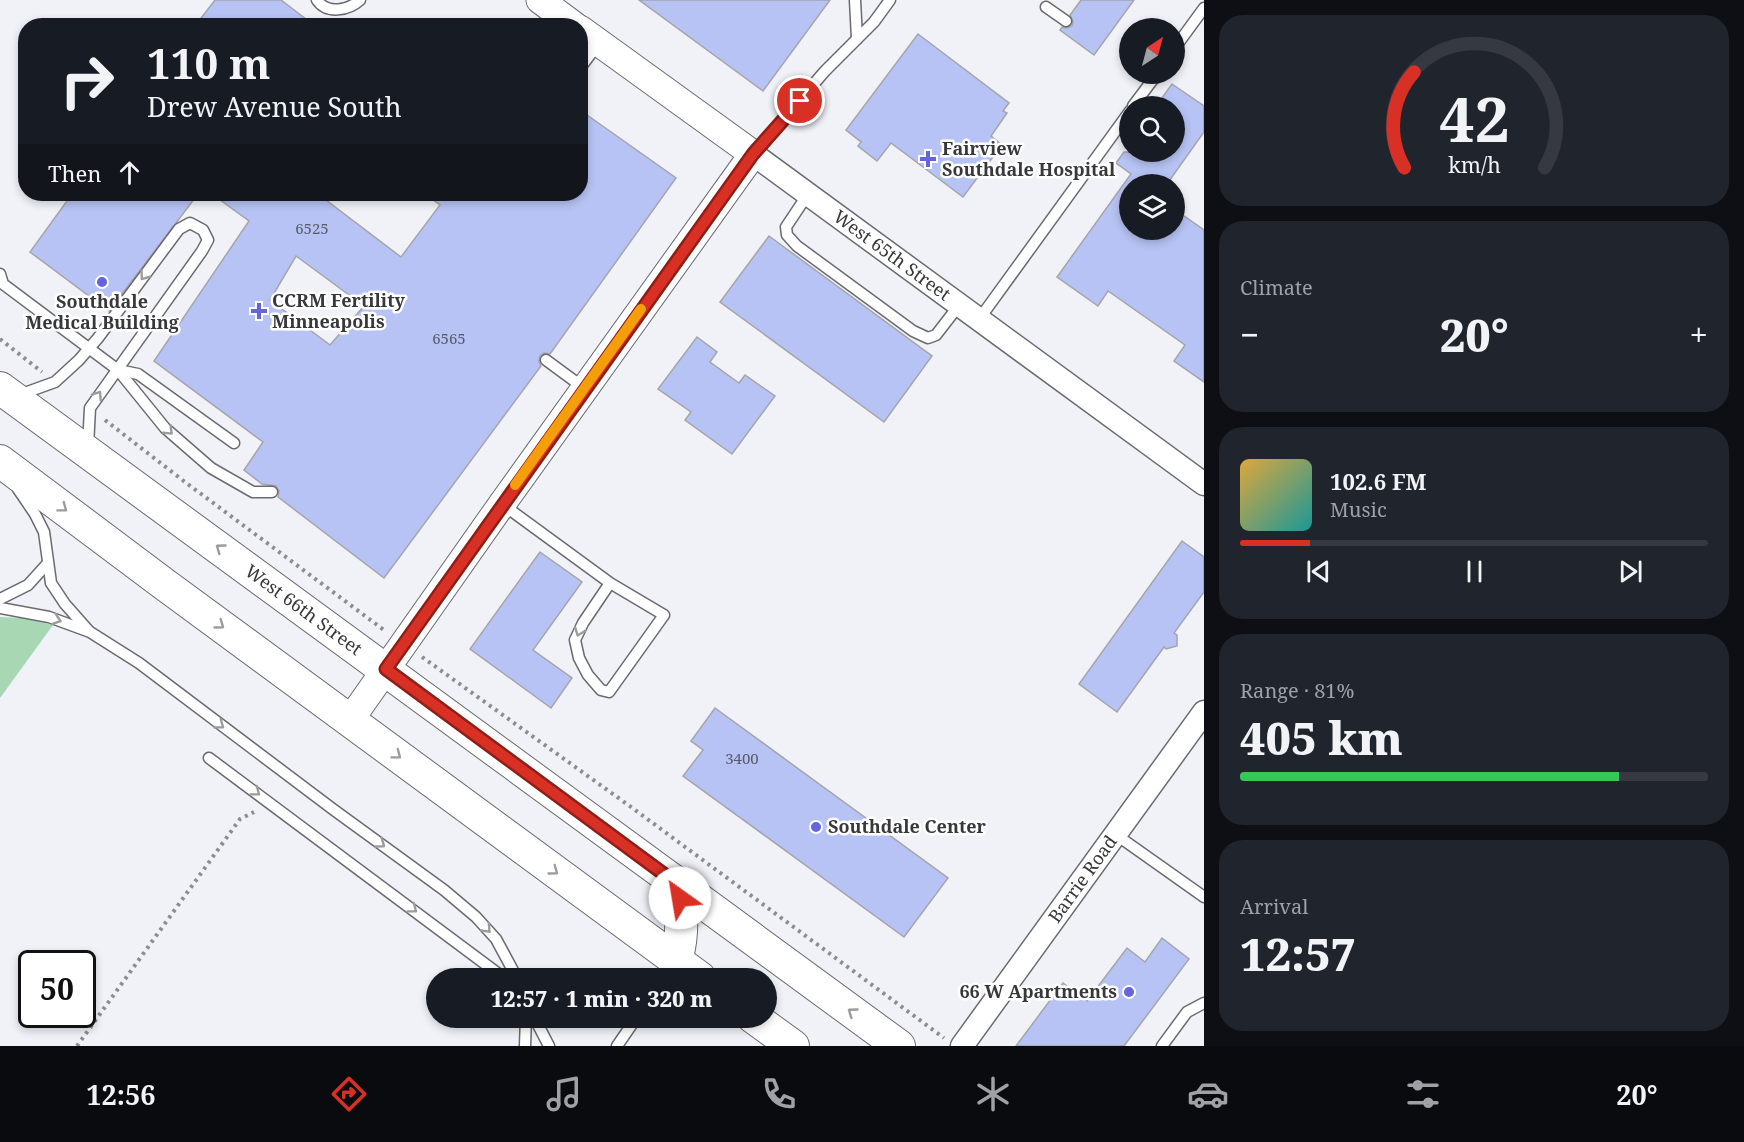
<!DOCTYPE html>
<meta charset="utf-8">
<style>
:root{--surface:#171b24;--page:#20242c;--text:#f1f3f6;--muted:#9ea1a6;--line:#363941;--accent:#d93025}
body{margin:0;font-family:"Noto Serif",serif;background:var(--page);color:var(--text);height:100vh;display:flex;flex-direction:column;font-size:22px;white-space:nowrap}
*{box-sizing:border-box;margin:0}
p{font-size:20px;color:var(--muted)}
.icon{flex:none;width:33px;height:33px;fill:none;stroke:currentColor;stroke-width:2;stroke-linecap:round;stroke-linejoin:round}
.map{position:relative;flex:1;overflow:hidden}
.details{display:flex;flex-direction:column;gap:15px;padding:15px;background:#0d0f14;width:540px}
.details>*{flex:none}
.top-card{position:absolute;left:18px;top:18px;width:570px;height:183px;border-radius:24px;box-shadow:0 3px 9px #0003;background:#171b24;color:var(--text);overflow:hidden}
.needle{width:39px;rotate:36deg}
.tools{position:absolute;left:1119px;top:18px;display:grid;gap:12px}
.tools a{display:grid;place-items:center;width:66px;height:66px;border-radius:50%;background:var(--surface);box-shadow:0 3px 9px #0003;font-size:30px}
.speed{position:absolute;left:18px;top:950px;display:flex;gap:12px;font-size:30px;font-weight:700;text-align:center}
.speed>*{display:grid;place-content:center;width:78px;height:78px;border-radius:50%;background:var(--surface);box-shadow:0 3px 9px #0003;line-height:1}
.speed .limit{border:3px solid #111;border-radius:9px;background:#fff;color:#111}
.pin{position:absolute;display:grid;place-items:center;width:51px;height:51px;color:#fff;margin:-26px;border:3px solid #fff;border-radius:50%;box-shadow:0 2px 6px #0007}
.me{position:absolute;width:66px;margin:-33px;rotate:328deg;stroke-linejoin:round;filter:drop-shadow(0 0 4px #0008)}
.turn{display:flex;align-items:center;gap:21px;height:126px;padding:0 30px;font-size:27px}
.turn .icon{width:78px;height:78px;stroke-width:2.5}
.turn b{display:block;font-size:42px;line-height:51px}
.then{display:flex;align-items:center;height:57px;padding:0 30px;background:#0003;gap:12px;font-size:22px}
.big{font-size:45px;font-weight:800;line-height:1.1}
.details .widget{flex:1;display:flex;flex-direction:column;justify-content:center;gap:9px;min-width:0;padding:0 21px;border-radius:24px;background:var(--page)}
.details .dial{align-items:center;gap:0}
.dial svg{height:156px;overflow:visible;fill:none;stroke:var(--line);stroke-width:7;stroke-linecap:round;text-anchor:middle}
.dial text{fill:var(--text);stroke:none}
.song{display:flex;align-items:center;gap:18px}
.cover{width:72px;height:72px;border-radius:9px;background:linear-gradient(135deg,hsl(40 70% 55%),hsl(180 70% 35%))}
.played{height:6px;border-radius:3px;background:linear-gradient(90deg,var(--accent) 15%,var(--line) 15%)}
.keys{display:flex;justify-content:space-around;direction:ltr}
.heat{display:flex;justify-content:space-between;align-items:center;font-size:33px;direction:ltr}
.charge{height:9px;border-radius:4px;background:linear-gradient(90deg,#34c759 81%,var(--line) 0)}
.trip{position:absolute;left:426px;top:968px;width:351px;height:60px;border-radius:30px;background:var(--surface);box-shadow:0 3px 9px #0003;font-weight:800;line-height:60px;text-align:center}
.menu{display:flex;height:96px;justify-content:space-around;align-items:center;background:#090b0e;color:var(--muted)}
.menu .icon{width:42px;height:42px}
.menu .selected{color:var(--accent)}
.menu b{font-size:27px;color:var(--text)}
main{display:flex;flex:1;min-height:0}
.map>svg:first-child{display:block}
.green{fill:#a8d7b4}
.building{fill:#b7c3f4;stroke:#a4a5ab;stroke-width:1.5;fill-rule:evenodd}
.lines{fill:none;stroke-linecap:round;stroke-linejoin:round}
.service-casing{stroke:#6a6b71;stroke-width:13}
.minor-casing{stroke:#6a6b71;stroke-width:25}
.tertiary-casing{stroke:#6a6b71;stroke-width:29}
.secondary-casing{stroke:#6a6b71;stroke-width:34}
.path{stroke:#8c8d91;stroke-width:4;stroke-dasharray:3 4.5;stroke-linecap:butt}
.service{stroke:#fff;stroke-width:10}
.minor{stroke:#fff;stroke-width:22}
.tertiary{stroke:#fff;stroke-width:27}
.secondary{stroke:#fff;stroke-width:32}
.oneway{stroke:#9c9c9d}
.route-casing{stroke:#8d1f18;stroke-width:15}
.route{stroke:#d93025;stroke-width:10}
.slow{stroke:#f59e0b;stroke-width:10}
.poi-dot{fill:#6464dd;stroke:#fff;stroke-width:2}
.labels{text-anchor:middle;stroke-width:5;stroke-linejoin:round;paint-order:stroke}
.number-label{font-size:15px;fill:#585b69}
.poi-label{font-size:18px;font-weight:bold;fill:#38383b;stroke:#fff;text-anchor:start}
.street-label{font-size:18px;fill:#38383b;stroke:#fff}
</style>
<main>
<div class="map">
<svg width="1204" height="1046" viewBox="0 0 1204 1046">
<rect width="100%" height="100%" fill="#f0f2f8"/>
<path class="green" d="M0 617 23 618 53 625 0 698Z"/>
<g class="building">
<path d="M215 0H281L315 26H195Z"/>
<path d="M639 0H830L763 91Z"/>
<path d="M1081 0H1134L1094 55 1060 30 1062 27 1066 28 1072 26 1073 21 1070 15Z"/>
<path d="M918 34 1009 103 1003 111 1007 113 991 136 1002 145 963 197 891 143 877 161 858 146 861 142 846 130Z"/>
<path d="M1172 84 1204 106V132L1167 184H1130V230H1174V209L1204 230V382L1174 361 1185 345 1108 291 1098 306 1057 277 1131 174 1116 163 1124 152H1174V106H1156Z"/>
<path d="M580 110 676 178 550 354 544 353 540 356 539 362 541 366 384 578 278 497 279 491 276 486 262 484 244 470 263 442 154 361 249 221 212 194H318L401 257 440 205 425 194H580ZM296 256 364 306 330 345 270 300Z"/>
<path d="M72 194H198L109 311 30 252Z"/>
<path d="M769 236 932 356 884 422 720 302Z"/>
<path d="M697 337 717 352 710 362 739 383 745 375 775 396 732 454 685 420 691 412 658 389Z"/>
<path d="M1182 541 1204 557V592L1174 633 1177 635V646L1166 649 1164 647 1117 712 1079 684Z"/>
<path d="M540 552 582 582 533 650 572 678 551 708 470 649Z"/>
<path d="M715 708 948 878 904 937 683 776 703 750 691 741Z"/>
<path d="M1162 938 1189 959 1124 1046H1016L1063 983 1087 1001 1127 948 1145 962Z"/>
</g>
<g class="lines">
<g class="service-casing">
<g id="service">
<path d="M317 0C327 15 349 10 360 0"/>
<path d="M855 0 857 39"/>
<path d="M1046 7 1066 21"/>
<path d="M1174 49 1204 8"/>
<path d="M580 68 599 43"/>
<path d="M1133 106 1157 74"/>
<path d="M753 154 825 71 874 22 890 0"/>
<path d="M808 194 786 227 787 235 797 246 913 331 928 338 936 335 960 304"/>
<path d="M0 274 3 284 118 370 138 374 234 443"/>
<path d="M980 318 1130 111"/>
<path d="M546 360 584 388"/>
<path d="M118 370 165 428 211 468 253 492H272"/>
<path d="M19 395 55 382 79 360 98 338 179 229 190 223 203 230 208 240 202 251 90 408 88 446"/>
<path d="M18 489 35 514 44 532 51 583 65 604 88 630"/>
<path d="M502 504 610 583 664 615 609 692 601 690 588 675 579 658 575 640 583 623 610 583"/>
<path d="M0 599 28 585 47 564"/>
<path d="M0 608 49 617 90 632 139 663 334 810 444 890 476 917 496 939 517 978"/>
<path d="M209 758 504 978"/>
<path d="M1115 834 1204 897"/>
<path d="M534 1017 549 1046"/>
<path d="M525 1046 526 1017"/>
<path d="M617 1046 637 1017"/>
<path d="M1162 1046 1187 1012 1204 1003"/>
</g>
</g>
<g class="minor-casing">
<g id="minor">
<path id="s1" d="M753 154 1204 484"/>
<path id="s2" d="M962 1046 1204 712"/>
</g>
</g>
<g class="tertiary-casing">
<g id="tertiary">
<path d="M540 0 575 26"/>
<path d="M350 720 502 504 753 154 580 29"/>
</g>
</g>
<g class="secondary-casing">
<g id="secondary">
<path id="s3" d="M0 388 899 1046"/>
<path d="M0 461 164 584 700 978"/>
<path d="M676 961C684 932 682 912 676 883"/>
<path d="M753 1017 793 1046"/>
</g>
</g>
<g class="path">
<path d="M0 339 42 372"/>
<path d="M105 420 185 482 384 630"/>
<path d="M422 657 631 807 944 1038"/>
<path d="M77 1046 240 819 254 812"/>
</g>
<use href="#service" class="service"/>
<use href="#minor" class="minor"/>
<use href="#tertiary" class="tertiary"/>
<use href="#secondary" class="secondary"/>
</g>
<defs><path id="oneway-chevron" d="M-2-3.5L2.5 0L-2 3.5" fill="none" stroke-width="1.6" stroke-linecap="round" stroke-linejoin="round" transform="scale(1.5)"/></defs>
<g class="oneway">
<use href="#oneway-chevron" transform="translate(144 276) rotate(126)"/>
<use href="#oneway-chevron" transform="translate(98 395) rotate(-56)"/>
<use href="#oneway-chevron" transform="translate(169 431) rotate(44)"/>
<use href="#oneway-chevron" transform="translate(63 508) rotate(37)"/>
<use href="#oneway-chevron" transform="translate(220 548) rotate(-144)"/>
<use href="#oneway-chevron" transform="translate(57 620) rotate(19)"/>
<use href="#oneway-chevron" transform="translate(220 625) rotate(36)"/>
<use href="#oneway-chevron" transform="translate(579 632) rotate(111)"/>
<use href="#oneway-chevron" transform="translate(220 725) rotate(37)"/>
<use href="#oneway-chevron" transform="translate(397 755) rotate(37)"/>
<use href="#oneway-chevron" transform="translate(256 792) rotate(37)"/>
<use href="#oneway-chevron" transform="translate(381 844) rotate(36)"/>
<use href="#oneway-chevron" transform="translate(554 871) rotate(36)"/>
<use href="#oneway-chevron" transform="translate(413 909) rotate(37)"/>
<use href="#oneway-chevron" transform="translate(487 929) rotate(47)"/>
<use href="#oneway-chevron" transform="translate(852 1012) rotate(-144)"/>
</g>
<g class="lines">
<g class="route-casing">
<path id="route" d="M680 898 676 883 386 669 753 154 800 101"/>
</g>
<use href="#route" class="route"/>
<path class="slow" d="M515 485 641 309"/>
</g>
<g class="poi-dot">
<path d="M925 150h6v6h6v6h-6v6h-6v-6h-6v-6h6z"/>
<circle cx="102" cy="282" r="6"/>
<path d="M256 302h6v6h6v6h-6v6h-6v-6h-6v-6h6z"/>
<circle cx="816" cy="827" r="6"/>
<circle cx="1129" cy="992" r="6"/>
</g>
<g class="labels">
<g class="number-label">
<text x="312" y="234">6525</text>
<text x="449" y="344">6565</text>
<text x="742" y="764">3400</text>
</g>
<g class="poi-label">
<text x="942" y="155">Fairview<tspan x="942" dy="21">Southdale Hospital</tspan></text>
<text x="272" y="307">CCRM Fertility<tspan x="272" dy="21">Minneapolis</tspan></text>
<text x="102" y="308" text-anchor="middle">Southdale<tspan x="102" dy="21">Medical Building</tspan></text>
<text x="828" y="833">Southdale Center</text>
<text x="1117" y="998" text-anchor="end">66 W Apartments</text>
</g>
<g class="street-label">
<text dy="6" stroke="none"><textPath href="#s1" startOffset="172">West 65th Street</textPath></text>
<text dy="6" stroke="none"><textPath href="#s3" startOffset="376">West 66th Street</textPath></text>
<text dy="6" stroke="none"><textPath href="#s2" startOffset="206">Barrie Road</textPath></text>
</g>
</g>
</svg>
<div class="tools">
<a><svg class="needle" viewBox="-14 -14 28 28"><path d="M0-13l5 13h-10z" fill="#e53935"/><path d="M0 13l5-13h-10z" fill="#9ea1a6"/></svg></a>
<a><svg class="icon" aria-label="search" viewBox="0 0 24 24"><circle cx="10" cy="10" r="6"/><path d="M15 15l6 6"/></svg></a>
<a><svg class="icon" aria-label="layers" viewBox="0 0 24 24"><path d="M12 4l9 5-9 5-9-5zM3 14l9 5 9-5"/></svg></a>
</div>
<div class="speed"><div class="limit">50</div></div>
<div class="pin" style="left:800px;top:101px;background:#d93025"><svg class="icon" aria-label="arrive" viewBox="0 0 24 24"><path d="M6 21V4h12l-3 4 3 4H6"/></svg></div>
<svg class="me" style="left:680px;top:898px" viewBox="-20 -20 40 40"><circle r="19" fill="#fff"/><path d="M0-13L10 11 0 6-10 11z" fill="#d93025"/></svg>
<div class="trip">12:57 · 1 min · 320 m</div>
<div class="top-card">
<div class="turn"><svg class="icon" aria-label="right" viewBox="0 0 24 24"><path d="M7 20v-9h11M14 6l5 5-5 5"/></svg><div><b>110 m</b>Drew Avenue South</div></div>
<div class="then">Then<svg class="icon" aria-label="ahead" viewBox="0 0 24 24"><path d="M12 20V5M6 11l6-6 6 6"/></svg></div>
</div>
</div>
<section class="details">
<div class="widget dial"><svg viewBox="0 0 100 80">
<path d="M14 69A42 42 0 1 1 86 69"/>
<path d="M14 69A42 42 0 0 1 19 20" stroke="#d93025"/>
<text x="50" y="56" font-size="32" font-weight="700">42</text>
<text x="50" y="72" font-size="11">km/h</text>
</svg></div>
<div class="widget"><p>Climate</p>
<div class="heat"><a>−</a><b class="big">20°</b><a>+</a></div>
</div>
<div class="widget">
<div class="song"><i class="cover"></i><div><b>102.6 FM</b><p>Music</p></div></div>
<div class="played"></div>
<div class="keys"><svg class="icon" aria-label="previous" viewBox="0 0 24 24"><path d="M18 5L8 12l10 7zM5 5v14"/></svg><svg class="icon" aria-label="pause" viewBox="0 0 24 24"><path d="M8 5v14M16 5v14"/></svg><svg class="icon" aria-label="next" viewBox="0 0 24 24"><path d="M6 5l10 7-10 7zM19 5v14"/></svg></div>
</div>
<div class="widget"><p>Range · 81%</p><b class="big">405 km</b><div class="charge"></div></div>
<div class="widget"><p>Arrival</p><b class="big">12:57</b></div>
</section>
</main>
<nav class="menu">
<b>12:56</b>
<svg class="icon selected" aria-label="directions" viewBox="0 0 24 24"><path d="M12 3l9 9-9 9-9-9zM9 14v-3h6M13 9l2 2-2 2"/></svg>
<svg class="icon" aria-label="music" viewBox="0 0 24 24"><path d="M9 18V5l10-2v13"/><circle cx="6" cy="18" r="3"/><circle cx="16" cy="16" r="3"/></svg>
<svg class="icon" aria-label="phone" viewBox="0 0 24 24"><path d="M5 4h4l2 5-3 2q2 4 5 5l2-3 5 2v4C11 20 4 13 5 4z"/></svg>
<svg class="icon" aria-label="climate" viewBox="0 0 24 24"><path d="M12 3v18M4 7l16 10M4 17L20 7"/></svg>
<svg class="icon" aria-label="car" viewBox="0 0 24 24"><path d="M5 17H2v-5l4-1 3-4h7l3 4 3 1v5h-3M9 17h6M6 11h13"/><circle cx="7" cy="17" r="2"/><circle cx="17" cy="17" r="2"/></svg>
<svg class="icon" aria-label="filters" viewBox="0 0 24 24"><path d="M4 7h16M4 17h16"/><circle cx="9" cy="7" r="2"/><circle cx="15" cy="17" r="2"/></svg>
<b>20°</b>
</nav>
